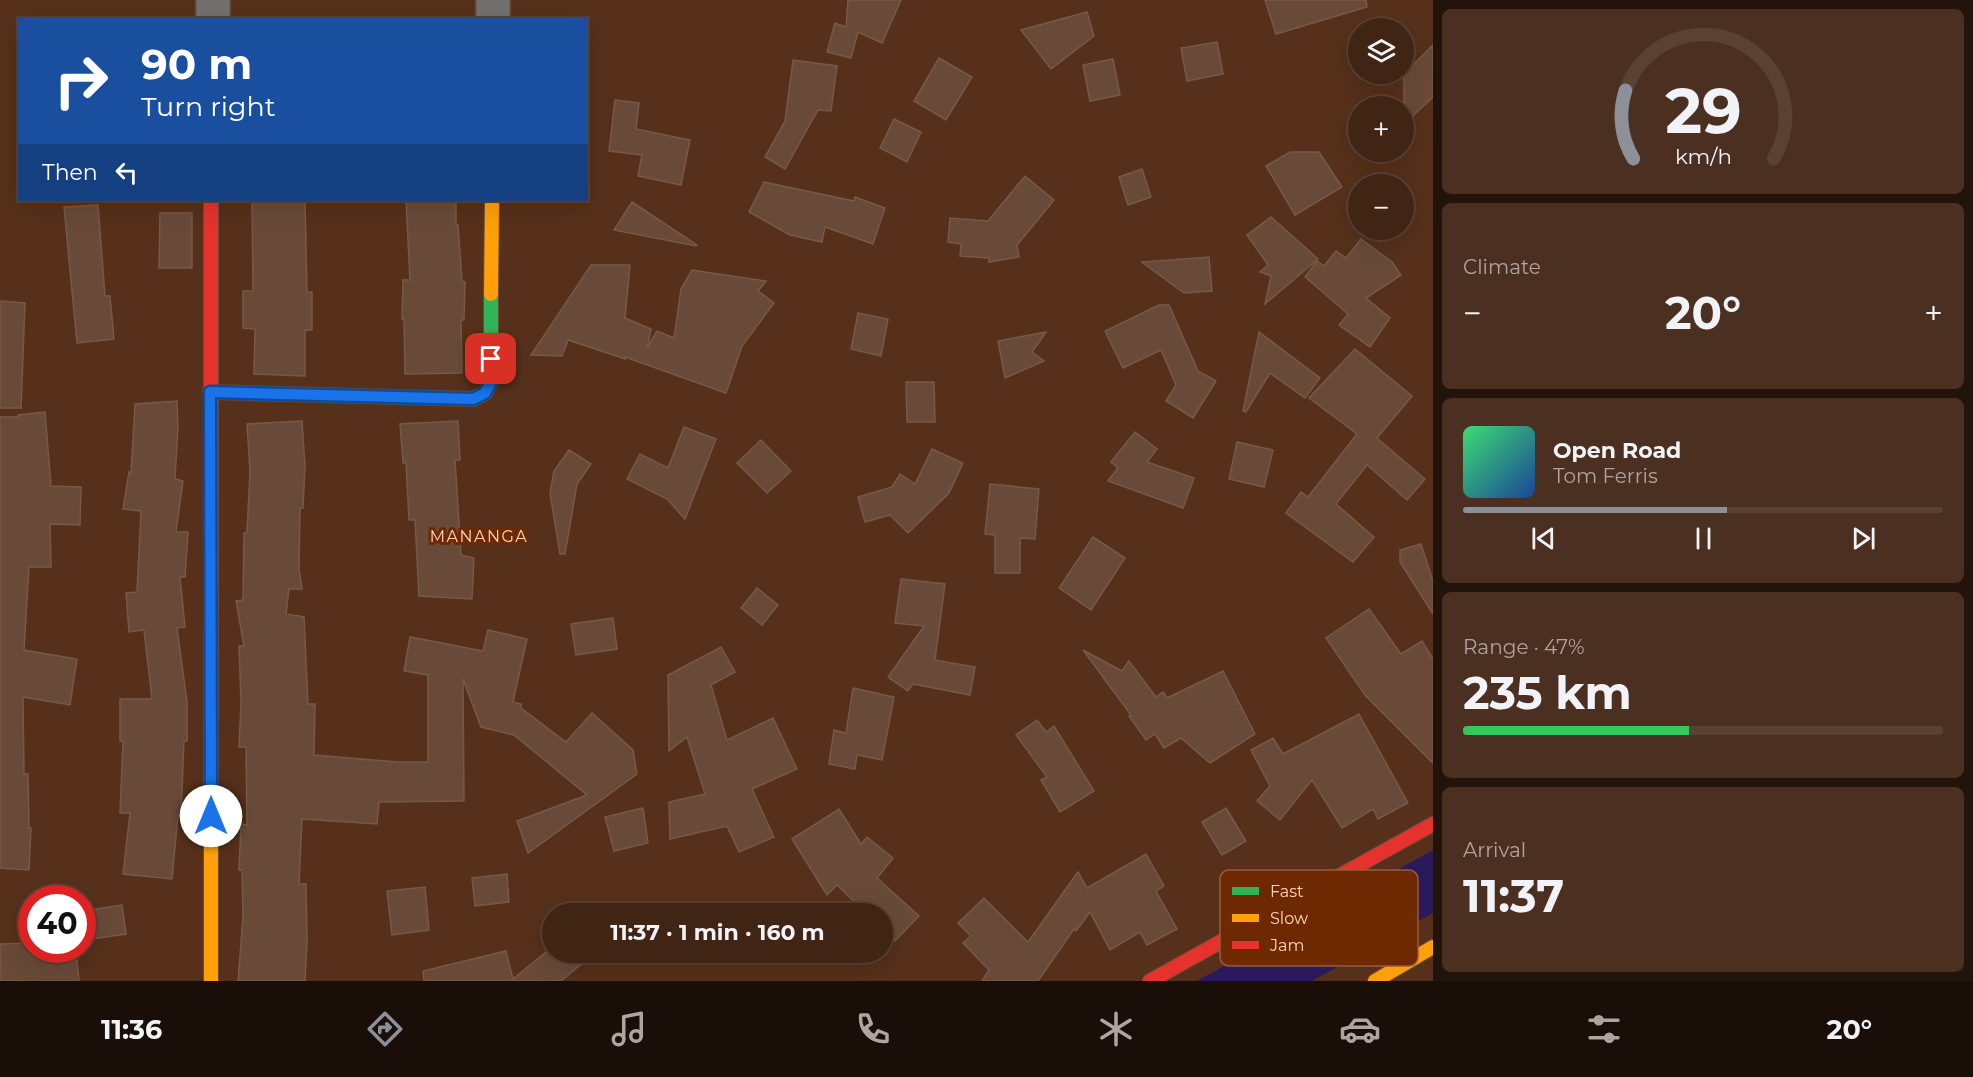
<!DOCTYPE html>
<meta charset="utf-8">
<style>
:root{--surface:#402414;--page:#4b3022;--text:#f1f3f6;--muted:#aea4a0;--line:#594134;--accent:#8c9099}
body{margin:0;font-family:Montserrat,sans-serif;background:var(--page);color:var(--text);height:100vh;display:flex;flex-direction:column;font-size:22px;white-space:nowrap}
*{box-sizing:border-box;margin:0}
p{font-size:20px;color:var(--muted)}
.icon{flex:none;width:33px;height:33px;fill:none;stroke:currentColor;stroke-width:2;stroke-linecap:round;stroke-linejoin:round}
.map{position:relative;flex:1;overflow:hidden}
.panel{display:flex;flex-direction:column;gap:9px;padding:9px;background:#23140b;width:540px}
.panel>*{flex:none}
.top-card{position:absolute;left:18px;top:18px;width:570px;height:183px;border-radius:0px;box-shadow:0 6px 24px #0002,0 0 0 2px var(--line);background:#1a4fa0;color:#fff;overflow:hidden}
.controls{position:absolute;left:1348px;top:18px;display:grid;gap:12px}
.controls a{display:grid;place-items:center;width:66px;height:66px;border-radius:50%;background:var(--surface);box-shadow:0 6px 24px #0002,0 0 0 2px var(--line);font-size:30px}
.speed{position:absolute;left:18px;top:885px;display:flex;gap:12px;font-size:30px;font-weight:700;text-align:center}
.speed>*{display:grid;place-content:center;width:78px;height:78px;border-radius:50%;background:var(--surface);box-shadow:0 6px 24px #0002,0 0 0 2px var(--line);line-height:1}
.speed .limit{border:9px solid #d22;background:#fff;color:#111}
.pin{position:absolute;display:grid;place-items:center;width:51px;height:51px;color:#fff;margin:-26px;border-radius:12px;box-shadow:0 3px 9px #0006}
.me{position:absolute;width:66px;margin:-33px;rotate:0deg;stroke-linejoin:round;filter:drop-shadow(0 0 4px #0008)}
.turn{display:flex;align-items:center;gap:21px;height:126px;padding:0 24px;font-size:27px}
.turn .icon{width:78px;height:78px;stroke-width:2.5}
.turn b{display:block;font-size:42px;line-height:51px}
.then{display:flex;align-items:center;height:57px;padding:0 24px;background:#0003;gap:12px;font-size:22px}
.big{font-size:45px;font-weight:700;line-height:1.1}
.panel .tile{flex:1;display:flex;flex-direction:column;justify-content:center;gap:9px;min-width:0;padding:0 21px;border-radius:9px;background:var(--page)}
.panel .dial{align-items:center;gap:0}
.dial svg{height:156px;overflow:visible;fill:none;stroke:var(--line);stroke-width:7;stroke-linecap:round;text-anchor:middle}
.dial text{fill:var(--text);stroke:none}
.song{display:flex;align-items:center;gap:18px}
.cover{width:72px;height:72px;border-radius:9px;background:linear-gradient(135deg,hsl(140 70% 55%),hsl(220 70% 35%))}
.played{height:6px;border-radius:3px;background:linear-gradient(90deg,var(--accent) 55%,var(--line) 55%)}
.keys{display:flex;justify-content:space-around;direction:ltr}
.heat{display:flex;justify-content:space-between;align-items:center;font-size:33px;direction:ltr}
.charge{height:9px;border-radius:4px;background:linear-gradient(90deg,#34c759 47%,var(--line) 0)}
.trip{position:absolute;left:542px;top:903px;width:351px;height:60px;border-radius:30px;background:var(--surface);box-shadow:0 6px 24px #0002,0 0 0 2px var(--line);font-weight:700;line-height:60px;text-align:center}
.tabs{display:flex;height:96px;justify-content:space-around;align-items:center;background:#1a0e08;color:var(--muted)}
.tabs .icon{width:42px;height:42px}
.tabs .on{color:var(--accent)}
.tabs b{font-size:27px;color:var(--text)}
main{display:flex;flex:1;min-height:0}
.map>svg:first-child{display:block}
.water{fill:#2b195e}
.building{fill:#694a39;stroke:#785847;stroke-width:1.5}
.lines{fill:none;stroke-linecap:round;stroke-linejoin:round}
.street-casing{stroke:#6c4c3a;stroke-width:36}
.fast-casing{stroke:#6c4c3a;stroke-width:16}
.slow-casing{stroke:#6c4c3a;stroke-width:16}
.jam-casing{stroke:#6c4c3a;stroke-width:16}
.street{stroke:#72716e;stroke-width:33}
.fast{stroke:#30b455;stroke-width:14}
.slow{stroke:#ff9f0a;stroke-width:14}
.jam{stroke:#e5322d;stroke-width:14}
.route-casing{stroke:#114b97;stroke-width:15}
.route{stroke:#1a73e8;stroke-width:10}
.labels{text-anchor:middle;stroke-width:6;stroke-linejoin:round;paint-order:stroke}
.neighbourhood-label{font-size:16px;letter-spacing:1.5px;fill:#fdd3c1;stroke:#6e2902}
.key{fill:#6e2902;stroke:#995c3b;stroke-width:1.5}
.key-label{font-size:16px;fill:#fdd3c1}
</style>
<main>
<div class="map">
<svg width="1433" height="981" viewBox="0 0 1433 981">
<rect width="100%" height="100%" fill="#56301a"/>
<path class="water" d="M1433 850V913L1312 981H1197Z"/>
<g class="building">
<path d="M848 0H901L882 43 858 32 851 58 827 52 835 23 846 27Z"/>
<path d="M1265 0H1366L1367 7 1276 34Z"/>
<path d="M1087 12 1094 36 1051 69 1021 30Z"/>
<path d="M1217 42 1223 74 1187 81 1181 48Z"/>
<path d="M1433 45V97L1404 124V74Z"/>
<path d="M939 58 972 77 946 120 914 101Z"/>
<path d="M1113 59 1120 95 1090 101 1083 65Z"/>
<path d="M793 60 837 66 831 111 818 110 785 169 765 157 785 121Z"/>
<path d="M615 100 639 103 636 129 690 140 681 185 638 176 642 155 609 151Z"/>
<path d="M894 119 921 132 907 162 880 148Z"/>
<path d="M1290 152H1319L1342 187 1295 215 1266 166Z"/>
<path d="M1142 169 1151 197 1128 205 1119 177Z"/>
<path d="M1025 176 1054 200 1017 245 1019 257 989 262V258L960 256 961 244 948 242 950 218 988 221Z"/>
<path d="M764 182 854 201 855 197 885 208 873 244 825 227 822 242 790 235 749 212Z"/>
<path d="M252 200H305L307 292H312V330H305V376L254 374 255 329 243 328V291H253Z"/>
<path d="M406 200H456V225H458L462 281 465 282 464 320H461L462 373 405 374 404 319H402L403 280H410Z"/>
<path d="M632 202 697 245 696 246 614 230Z"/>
<path d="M98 205 105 296H110L114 339 77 343 64 207Z"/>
<path d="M160 213H192V268H159Z"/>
<path d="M1271 217 1318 259 1265 304 1271 276 1260 272 1268 265 1247 235Z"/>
<path d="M1361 239 1392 262 1401 275 1366 298 1390 318 1370 347 1339 325 1348 314 1305 277 1317 261 1324 266 1336 251 1346 258Z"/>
<path d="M1209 257 1212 291 1184 293 1142 262Z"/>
<path d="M591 265H630L625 318 651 329 647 348 657 331 674 338 681 289 692 270 766 281 758 291 774 303 742 346 726 393 625 357V359L568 340 562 356 531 355Z"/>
<path d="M0 301 25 303 21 408H0Z"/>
<path d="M1159 305H1169L1198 371 1216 381 1193 418 1166 401 1176 385 1161 350 1123 368 1105 331Z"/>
<path d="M858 313 888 319 881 356 851 349Z"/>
<path d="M1046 332 1032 352 1044 361 1005 378 998 341Z"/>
<path d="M1259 332 1320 378 1305 398 1270 373 1246 412 1243 411Z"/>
<path d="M1355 349 1412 396 1377 438 1425 479 1407 500 1367 465 1336 504 1374 537 1353 562 1286 513 1301 492 1308 497 1357 434 1309 398Z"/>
<path d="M906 382H934L935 422H907Z"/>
<path d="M177 401 178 427 175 479 183 481 176 532H188L185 577H180L185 627 177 628 187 702V741H184L181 815H178L172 879 123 874 130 813H120L123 741H120V699H152L144 630 129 632 126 593 137 592 141 511 123 509 129 472 131 473 135 404Z"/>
<path d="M45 412 51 486 81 487 80 525 50 524 51 567H29L24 650 77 659 70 705 23 697 24 774H28L29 828H31L29 870 0 868V417H18V415Z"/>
<path d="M302 421 305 466 303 508H300L299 569 302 589H289L286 614 304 617 308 704H315L314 755 398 762H428V675L404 671 410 637 483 651 488 630 527 639 513 702 521 704V708L566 742 592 713 633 750 637 774 528 853 517 821 587 795 514 735 481 727 463 679 464 801 379 802 377 824 302 819 299 884H306L307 941 305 981H238L243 917 242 870H239L241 824 247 825 246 747H239L241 703 239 646H244L236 601 243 600 244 533H247L250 471 247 424Z"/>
<path d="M458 421 460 460H455L461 555 474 558 472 599 419 596 415 520H409L406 463H403L400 424Z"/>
<path d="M684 427 716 439 685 519 667 499 627 479 640 454 668 468Z"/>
<path d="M1135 432 1157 449 1147 462 1194 478 1183 508 1108 481 1118 468 1111 462Z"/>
<path d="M761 440 791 471 767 493 737 463Z"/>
<path d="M1237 442 1273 450 1264 487 1229 479Z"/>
<path d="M932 449 963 463 949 493 908 533 890 515 865 522 858 497 892 487 900 474 915 484Z"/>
<path d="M569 450 591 464 577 484 565 554H560L550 493 554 471Z"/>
<path d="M990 484 1039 489 1035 539 1020 538V573H995V535L985 534Z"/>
<path d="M1093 537 1125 558 1091 610 1059 588Z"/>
<path d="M1421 544 1433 581V614L1400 562V550Z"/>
<path d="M901 579 945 584 935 660 975 667 970 695 913 684 908 691 888 677 924 626 895 623Z"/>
<path d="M757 588 778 605 762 625 741 608Z"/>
<path d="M1369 609 1401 654 1422 641 1433 659V763L1365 695 1326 638Z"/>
<path d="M613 618 617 649 576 655 571 624Z"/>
<path d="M721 647 735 672 711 685 727 740 773 718 797 769 752 789 774 837 739 852 727 826 670 839 669 802 705 794 687 737 669 751 668 675Z"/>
<path d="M1083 650 1122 671 1129 661 1156 697 1163 692 1167 698 1223 671 1255 734 1210 763 1181 738 1164 748 1155 734 1146 740 1129 716 1131 715Z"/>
<path d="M853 688 894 697 882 760 857 755 855 769 829 764 834 730 846 733Z"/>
<path d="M1359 714 1408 803 1378 819 1373 809 1342 828 1312 780 1280 820 1257 801 1270 786 1251 750 1273 738 1283 754Z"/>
<path d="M1037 720 1046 732 1054 726 1094 791 1060 812 1041 780 1047 777 1016 735Z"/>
<path d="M643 808 648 843 614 851 605 817Z"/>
<path d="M1226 808 1246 841 1222 855 1202 822Z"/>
<path d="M839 809 861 844 867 837 893 858 877 878 919 916 895 941 882 928V914H867L837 885 827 895 792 839Z"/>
<path d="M1146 854 1164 886 1156 891 1177 929 1147 945 1140 932 1110 950 1090 912 1076 931 1074 929 1038 981H982L989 970 963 943 971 936 958 923 984 898 1028 942 1078 872 1087 888Z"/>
<path d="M507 874 509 902 475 906 472 878Z"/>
<path d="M425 887 429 930 392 935 387 891Z"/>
<path d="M122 905 126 934 85 940 82 911Z"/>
<path d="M29 943V950H76L79 981H0V944Z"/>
<path d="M506 951 513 979 546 952H596L561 981H424L423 971Z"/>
</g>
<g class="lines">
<g class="street-casing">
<g id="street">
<path d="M213 20V0"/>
<path d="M493 20V0"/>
</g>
</g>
<g class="fast-casing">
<path id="fast" d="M210 392 473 399 485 393 491 382V294"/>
</g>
<g class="slow-casing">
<g id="slow">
<path d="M491 294 492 200"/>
<path d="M211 554V981"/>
<path d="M1375 981 1433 947"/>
</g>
</g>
<g class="jam-casing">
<g id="jam">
<path d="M211 200V554"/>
<path d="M1150 981 1433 824"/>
</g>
</g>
<use href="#street" class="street"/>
<use href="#fast" class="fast"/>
<use href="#slow" class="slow"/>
<use href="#jam" class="jam"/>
</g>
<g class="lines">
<g class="route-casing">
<path id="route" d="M211 816 210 392 473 399 485 393 491 382V359"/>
</g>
<use href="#route" class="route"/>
</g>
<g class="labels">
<g class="neighbourhood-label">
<text x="479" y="542">MANANGA</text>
</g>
</g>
<rect x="1220" y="870" width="198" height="96" rx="9" class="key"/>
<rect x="1232" y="887" width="27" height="8" fill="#30b455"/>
<rect x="1232" y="914" width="27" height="8" fill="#ff9f0a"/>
<rect x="1232" y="941" width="27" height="8" fill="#e5322d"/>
<g class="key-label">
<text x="1270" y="897">Fast</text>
<text x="1270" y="924">Slow</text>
<text x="1270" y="951">Jam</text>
</g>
</svg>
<div class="controls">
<a><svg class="icon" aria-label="layers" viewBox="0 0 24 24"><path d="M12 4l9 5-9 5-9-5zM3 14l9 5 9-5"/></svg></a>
<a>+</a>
<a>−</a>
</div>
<div class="speed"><div class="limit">40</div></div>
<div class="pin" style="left:491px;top:359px;background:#d93025"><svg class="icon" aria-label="arrive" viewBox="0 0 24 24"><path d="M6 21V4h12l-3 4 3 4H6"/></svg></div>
<svg class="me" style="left:211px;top:816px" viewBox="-20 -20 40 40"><circle r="19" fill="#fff"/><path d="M0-13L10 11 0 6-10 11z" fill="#1a73e8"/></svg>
<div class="trip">11:37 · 1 min · 160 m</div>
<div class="top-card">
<div class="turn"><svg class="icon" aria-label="right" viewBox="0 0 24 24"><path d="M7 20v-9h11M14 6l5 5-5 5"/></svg><div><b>90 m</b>Turn right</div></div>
<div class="then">Then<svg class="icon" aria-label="left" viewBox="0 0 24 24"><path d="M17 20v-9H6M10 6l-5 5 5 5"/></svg></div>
</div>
</div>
<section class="panel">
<div class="tile dial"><svg viewBox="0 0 100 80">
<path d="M14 69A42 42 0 1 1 86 69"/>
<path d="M14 69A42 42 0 0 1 10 34" stroke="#8c9099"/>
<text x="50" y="56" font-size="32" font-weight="700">29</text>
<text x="50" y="72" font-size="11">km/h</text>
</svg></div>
<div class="tile"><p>Climate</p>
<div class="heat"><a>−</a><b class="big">20°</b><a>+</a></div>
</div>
<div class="tile">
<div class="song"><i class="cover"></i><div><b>Open Road</b><p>Tom Ferris</p></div></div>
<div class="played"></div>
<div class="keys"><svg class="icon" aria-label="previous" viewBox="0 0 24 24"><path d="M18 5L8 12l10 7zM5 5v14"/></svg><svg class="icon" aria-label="pause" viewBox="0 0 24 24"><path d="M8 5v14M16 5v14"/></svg><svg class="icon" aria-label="next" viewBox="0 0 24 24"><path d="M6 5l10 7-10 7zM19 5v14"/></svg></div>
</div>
<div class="tile"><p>Range · 47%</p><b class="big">235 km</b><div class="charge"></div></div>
<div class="tile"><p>Arrival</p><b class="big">11:37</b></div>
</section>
</main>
<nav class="tabs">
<b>11:36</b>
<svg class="icon on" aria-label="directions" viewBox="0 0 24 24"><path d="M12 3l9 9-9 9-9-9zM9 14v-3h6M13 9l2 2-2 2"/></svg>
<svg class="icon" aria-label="music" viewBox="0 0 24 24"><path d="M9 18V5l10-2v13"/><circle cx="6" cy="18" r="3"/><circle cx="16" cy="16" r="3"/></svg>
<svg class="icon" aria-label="phone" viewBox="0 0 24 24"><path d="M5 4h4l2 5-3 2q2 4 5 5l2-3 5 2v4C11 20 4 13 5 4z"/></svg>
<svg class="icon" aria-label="climate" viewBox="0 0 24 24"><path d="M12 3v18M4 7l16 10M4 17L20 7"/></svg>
<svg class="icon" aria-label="car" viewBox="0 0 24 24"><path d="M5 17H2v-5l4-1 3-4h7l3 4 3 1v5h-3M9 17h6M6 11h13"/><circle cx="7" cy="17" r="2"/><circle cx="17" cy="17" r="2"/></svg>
<svg class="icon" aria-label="filters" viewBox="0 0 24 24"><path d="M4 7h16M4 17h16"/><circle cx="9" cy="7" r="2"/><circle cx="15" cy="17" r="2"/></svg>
<b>20°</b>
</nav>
